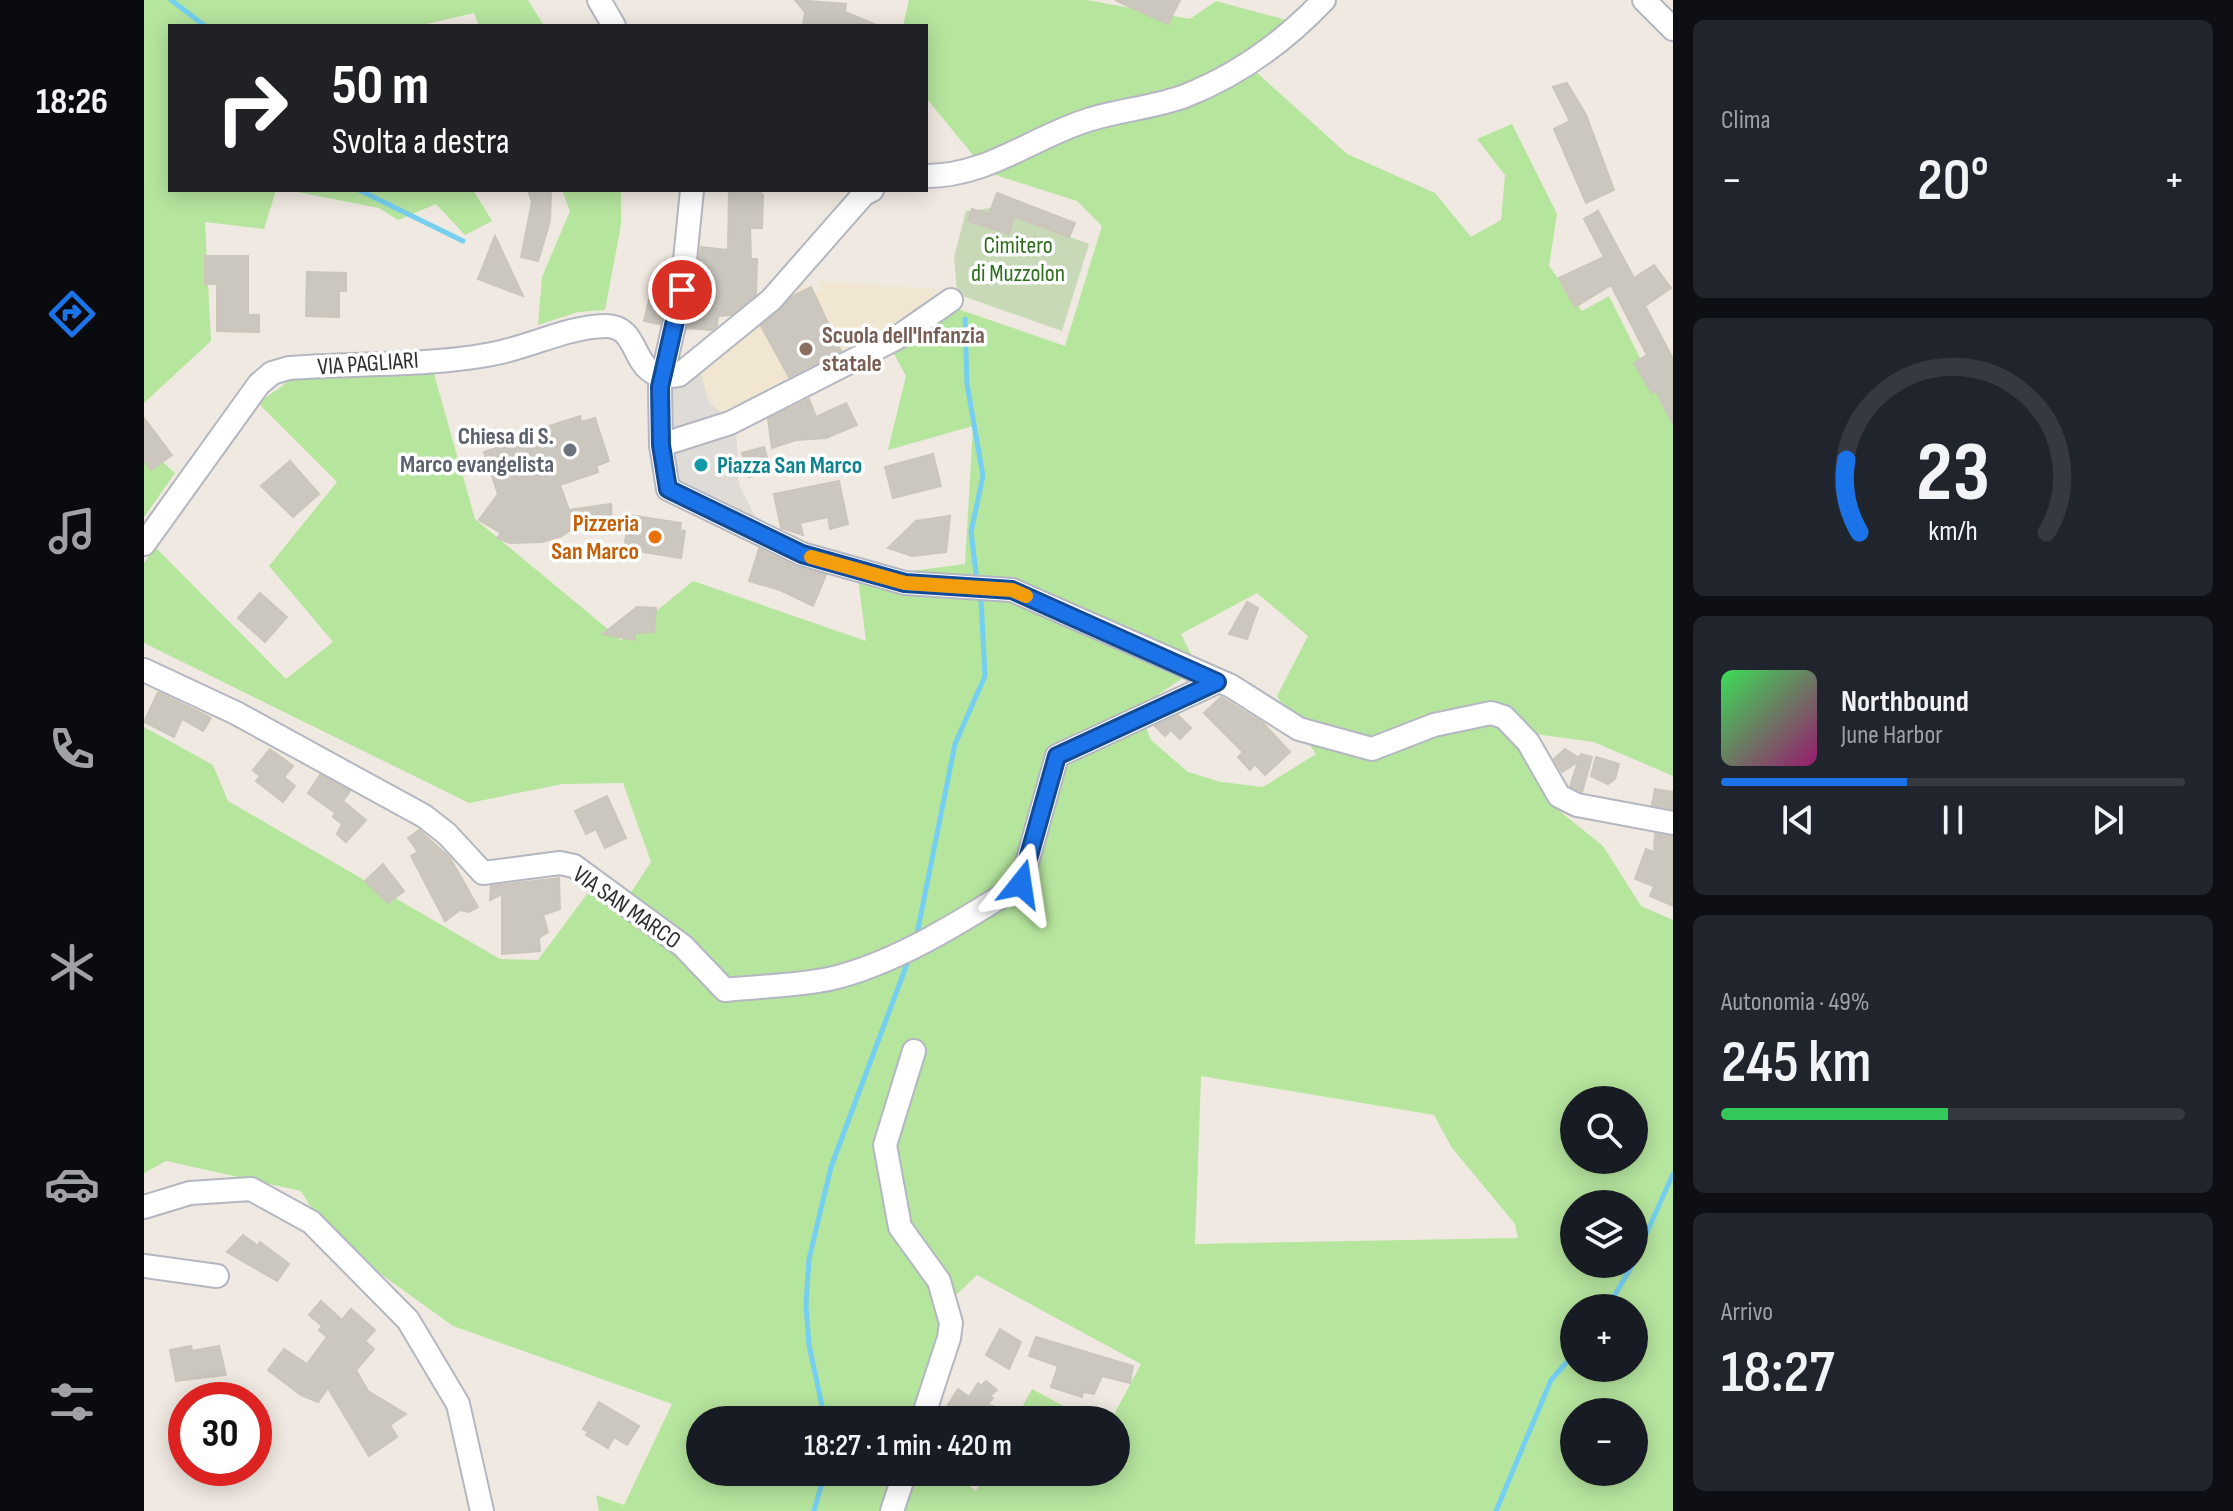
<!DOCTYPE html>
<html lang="it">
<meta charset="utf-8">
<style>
:root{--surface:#171b24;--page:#20242c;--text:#f1f3f6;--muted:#9ea1a6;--line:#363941;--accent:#1a73e8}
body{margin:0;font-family:"Sofia Sans Condensed",sans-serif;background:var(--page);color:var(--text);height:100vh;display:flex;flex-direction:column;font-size:30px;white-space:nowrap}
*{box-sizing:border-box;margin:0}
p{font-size:26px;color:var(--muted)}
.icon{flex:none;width:44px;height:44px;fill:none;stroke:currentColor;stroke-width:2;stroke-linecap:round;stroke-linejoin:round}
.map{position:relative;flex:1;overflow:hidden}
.details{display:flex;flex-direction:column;gap:20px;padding:20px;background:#0d0f14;width:560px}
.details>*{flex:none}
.top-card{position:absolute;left:24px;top:24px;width:760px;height:168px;border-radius:0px;box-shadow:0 4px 20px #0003;background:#202124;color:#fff;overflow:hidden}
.buttons{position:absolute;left:1416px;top:1086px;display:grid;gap:16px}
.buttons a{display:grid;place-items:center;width:88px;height:88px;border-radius:50%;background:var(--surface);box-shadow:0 4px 20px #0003;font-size:40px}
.speed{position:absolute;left:24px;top:1382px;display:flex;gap:16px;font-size:40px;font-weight:700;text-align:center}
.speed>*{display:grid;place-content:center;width:104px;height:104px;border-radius:50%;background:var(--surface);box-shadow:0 4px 20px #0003;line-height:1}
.speed .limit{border:12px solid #d22;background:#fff;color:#111}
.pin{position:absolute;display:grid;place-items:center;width:68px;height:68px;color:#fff;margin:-34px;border:4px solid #fff;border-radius:50%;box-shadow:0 2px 8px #0007}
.me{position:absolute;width:88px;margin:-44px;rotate:15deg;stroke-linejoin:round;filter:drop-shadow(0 0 6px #0008)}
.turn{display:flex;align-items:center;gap:28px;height:168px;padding:0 32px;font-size:36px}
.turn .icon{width:104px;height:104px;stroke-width:2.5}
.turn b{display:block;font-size:56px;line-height:68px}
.big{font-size:60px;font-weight:600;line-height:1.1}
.details .tile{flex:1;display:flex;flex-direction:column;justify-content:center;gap:12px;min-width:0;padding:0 28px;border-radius:12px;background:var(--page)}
.details .dial{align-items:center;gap:0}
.dial svg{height:208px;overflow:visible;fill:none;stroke:var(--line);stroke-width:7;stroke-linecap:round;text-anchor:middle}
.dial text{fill:var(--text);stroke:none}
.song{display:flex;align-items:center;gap:24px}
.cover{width:96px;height:96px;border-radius:12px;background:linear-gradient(135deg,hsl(130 70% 55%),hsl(320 70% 35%))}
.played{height:8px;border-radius:4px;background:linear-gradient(90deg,var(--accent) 40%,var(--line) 40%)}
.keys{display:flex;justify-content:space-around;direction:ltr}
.heat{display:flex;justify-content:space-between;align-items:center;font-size:44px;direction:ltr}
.charge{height:12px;border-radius:6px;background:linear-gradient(90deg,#34c759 49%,var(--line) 0)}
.trip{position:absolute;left:542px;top:1406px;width:444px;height:80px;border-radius:40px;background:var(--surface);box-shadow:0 4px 20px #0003;font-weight:600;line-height:80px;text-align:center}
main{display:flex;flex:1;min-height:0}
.dock{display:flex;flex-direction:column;width:144px;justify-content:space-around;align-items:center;background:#090b0e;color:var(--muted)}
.dock .icon{width:56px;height:56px}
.dock .selected{color:var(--accent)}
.dock b{font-size:36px;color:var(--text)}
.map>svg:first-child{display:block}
.education{fill:#f0e6d1}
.green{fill:#b6e59e;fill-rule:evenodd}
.cemetery{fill:#c8d9b8}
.plaza{fill:#dfdcd8}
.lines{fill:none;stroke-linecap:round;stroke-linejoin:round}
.stream{stroke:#75cff0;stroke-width:5}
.building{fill:#cbc7bf;stroke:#cbc5ba;stroke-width:2}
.minor-casing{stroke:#b4b7c1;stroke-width:26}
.minor{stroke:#fff;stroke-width:22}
.route-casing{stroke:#114b97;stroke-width:20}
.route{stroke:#1a73e8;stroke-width:14}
.slow{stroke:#f59e0b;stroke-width:14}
.education-dot{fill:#8d6e63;stroke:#fff;stroke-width:3}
.worship-dot{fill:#6b7280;stroke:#fff;stroke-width:3}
.culture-dot{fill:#0f9aa8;stroke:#fff;stroke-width:3}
.food-dot{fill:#e8710a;stroke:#fff;stroke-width:3}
.labels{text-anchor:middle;stroke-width:7;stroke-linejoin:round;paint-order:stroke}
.park-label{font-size:24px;fill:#2c6e1b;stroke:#fff}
.education-label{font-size:24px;font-weight:bold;fill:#785e54;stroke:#fff;text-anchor:start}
.street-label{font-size:24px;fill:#2e2e2e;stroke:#fff}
.worship-label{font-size:24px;font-weight:bold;fill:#5b616d;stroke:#fff;text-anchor:end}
.culture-label{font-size:24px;font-weight:bold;fill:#0d838f;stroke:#fff;text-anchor:start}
.food-label{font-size:24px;font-weight:bold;fill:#c56008;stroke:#fff;text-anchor:end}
</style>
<main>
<nav class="dock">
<b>18:26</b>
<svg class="icon selected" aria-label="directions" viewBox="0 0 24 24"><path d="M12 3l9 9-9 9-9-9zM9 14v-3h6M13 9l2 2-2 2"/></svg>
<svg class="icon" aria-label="music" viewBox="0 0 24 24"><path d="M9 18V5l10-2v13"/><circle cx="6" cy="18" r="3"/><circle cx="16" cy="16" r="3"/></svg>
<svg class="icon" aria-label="phone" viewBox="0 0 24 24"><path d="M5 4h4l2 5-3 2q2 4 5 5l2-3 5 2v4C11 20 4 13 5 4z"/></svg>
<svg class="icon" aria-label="climate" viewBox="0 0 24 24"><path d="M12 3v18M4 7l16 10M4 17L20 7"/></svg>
<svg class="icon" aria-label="car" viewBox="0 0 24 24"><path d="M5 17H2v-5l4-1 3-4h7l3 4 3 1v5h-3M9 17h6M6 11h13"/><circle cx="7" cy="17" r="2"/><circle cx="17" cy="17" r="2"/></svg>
<svg class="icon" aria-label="filters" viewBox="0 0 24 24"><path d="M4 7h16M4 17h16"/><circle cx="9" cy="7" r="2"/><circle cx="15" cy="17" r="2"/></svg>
</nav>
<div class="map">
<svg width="1529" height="1511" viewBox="0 0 1529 1511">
<rect width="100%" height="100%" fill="#efe9e1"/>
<path class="education" d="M648 279 660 281 670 294 678 289 672 281 793 289 780 309 699 355 580 415 571 411 556 377 555 366Z"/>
<g class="green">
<path d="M0 0H384L400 26H335L330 13 274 26H26V190H132L120 229 61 222 67 341 0 403Z"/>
<path d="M765 0H943L1046 19 1072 1 1146 21 1092 61 1037 87 956 105 834 161 782 98V26H759Z"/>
<path d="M1110 70 1203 154 1291 193 1327 237 1357 220 1361 175 1333 139 1368 124 1413 214 1405 266 1438 311 1465 296 1529 424V776L1450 742 1384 733 1385 759 1403 801 1459 846 1497 906 1529 920V1511H455L452 1495 480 1505 528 1404 309 1326 184 1236 157 1191 22 1161 0 1173V727L69 765 84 801 356 959 394 960 449 886 478 906 507 862 479 783 419 784 325 803 0 643V563L11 547 142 679 189 642 125 566 193 482 114 403 155 374H290L331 519 477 640 549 581 722 641 714 578 821 564 829 426 744 450 762 376 749 352 814 309 921 346 958 226 933 201 845 173 927 135ZM1113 593 1164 636 1133 696 1172 754 1119 787 1077 782 1044 772 1007 740 994 708 1054 668 1037 634ZM1057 1076 1290 1115 1308 1148 1371 1224 1374 1238 1051 1244ZM1430 1100H1490V1160H1430ZM1430 1204H1490V1264H1430ZM833 1275 997 1364 967 1420H972V1472H842L832 1491 808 1472H556V1420H777L805 1338 812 1295ZM1430 1308H1490V1368H1430ZM1430 1412H1490V1472H1430Z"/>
<path d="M143 190H329L348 221 321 235 292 204 254 220 235 208Z"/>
<path d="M418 190H477V225L461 310 434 312 394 325 398 277 426 211Z"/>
<path d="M0 445 31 473 0 517Z"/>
<path d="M888 1389 945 1420H871Z"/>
</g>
<path class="cemetery" d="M853 193 931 223 926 237 945 244 918 331 813 294 810 257 822 211 848 208Z"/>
<path class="plaza" d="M555 366 565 402 592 426 595 485 621 536 524 489 520 378Z"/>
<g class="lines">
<g class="stream">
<path d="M27 0 61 26"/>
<path d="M215 190 319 241"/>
<path d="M821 319 823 384 839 476 827 532 833 581"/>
<path d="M772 939 811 744 841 676 837 599"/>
<path d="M1490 1261 1529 1174"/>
<path d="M1463 1308 1489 1264"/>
<path d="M681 1420 665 1345 662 1305 665 1259 687 1167 766 956"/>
<path d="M670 1511 681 1472"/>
<path d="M1352 1511 1407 1380 1430 1354"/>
</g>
</g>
<g class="building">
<path d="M651 0 702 4 701 12 735 26H659L661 12Z"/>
<path d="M971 0H1036L1024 24Z"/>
<path d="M1423 83 1442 115 1470 190 1442 203 1410 129 1426 121 1409 87Z"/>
<path d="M384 190H407L406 221 394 261 377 257 388 202Z"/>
<path d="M585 190H614L619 195 618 228H606L607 259H613L612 295 587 315 574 316 573 326 568 330 544 328 557 247 584 250Z"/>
<path d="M853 193 931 223 925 237 870 216 865 234 824 221 828 209 845 214Z"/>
<path d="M1454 211 1490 278 1510 265 1527 288 1501 306 1529 359V424L1512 391 1508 393 1490 363 1503 355 1467 285 1431 307 1415 278 1460 257 1440 219Z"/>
<path d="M351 236 379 296 334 279Z"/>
<path d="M61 256H104V315H115V332L73 331V284H61Z"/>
<path d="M163 272 202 273V291H195V317L162 316Z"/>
<path d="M508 287 524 290 516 324 500 321Z"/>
<path d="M667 287 697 351 645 377 617 326 649 296Z"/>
<path d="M665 399 672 417 702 403 713 425 682 438 652 440 628 448 624 419Z"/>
<path d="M436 416 437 422 451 418 465 461 452 466 454 472 416 485 425 510 467 504 468 520 434 524 418 536 398 542 366 543 353 538 357 533 335 520 354 494 340 452 401 433 399 428Z"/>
<path d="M0 418 28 455 7 470 0 460Z"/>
<path d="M620 447 627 471 605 477 598 453Z"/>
<path d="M789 454 797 486 749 498 741 467Z"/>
<path d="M146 461 175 494 149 517 117 486Z"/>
<path d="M695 481 704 524 686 529 684 517 656 523 659 535 637 528 630 494Z"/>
<path d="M485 515 537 523 536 530 541 531 537 558 480 549Z"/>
<path d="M806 516 802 552 768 556 744 548 772 521Z"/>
<path d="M615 549 652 567 682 575 669 606 636 590 605 581Z"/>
<path d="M116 593 143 617 121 642 94 618Z"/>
<path d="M1103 602 1114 608 1103 639 1085 634Z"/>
<path d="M493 607 512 608 510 632 490 633 491 640 459 634Z"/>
<path d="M14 692 67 718 59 731 38 719 30 737 0 722Z"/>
<path d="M1077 697 1119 723 1146 752 1121 775 1111 764 1106 770 1094 757 1099 752 1060 713Z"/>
<path d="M1034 715 1047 728 1036 739 1027 730 1021 736 1011 726Z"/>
<path d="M126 749 149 766 140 777 151 786 139 802 112 781 116 776 109 770Z"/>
<path d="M1421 749 1435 758 1437 754 1448 757 1438 792 1426 786 1434 762 1418 772 1410 759Z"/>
<path d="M1452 757 1475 764 1471 779 1464 784 1447 776Z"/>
<path d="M176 775 206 791 199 801 222 820 202 842 193 834 198 824 189 817 191 813 164 793Z"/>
<path d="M1511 789 1529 792V809L1508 805Z"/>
<path d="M463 796 482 838 461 848 452 829 442 834 431 811Z"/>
<path d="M275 830 306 858 334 907 325 912 316 910 301 921 267 856 274 852 264 838Z"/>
<path d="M1511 834 1529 837V906L1506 896 1510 886 1491 879 1502 849 1510 852Z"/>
<path d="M239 864 260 891 244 903 221 881Z"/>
<path d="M415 878 416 909 399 915 404 932 395 938 396 951 358 954V894L346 900 347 886Z"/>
<path d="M99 1235 114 1246 116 1242 145 1264 133 1281 83 1252Z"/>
<path d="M177 1301 198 1320 207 1309 231 1330 221 1341 230 1349 212 1370 224 1391 262 1414 246 1425 253 1437 225 1456 184 1388 174 1402 157 1395 124 1370 140 1349 163 1364 183 1337 175 1330 178 1326 165 1315Z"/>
<path d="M856 1329 877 1342 865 1369 842 1355Z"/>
<path d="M892 1337 989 1366 986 1383 958 1376 950 1394 939 1392 938 1397 907 1387 914 1366 885 1356Z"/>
<path d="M47 1346 48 1351 75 1346 82 1375 32 1381 26 1350Z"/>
<path d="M842 1381 853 1390 846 1396 849 1398 843 1405 849 1406 840 1420H806L798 1415 814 1389 825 1397 834 1383 837 1386Z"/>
<path d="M455 1402 495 1426 483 1445 470 1437 464 1448 442 1435 444 1432 439 1429Z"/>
</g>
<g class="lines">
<g class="minor-casing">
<g id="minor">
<path d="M455 0 470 26"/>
<path d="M1500 0 1529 29"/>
<path d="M782 176C843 176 886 139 941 121 973 110 1009 108 1041 96 1094 75 1141 41 1180 0"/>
<path d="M548 190 538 290 516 387 517 445 524 489 658 554 761 583 868 590 1087 686 1155 729 1228 749 1290 725 1347 713 1360 717 1384 742 1415 796 1433 805 1529 823"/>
<path d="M517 445 586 423 751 339 807 300"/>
<path d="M0 544 115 384 128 373 145 368C209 363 287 366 348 354 387 347 422 327 461 326 501 325 483 385 535 375L627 300 720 194 728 190"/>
<path d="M0 670 92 713 280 816 303 834 339 873 416 863 430 866 539 946 581 990C615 986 651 986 685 979 751 964 820 920 877 884L913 756 1073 682"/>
<path d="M770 1051 741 1145 756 1227 795 1281 807 1323 805 1338 778 1420"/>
<path d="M0 1207 46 1193 107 1189 167 1222 264 1320 314 1404 338 1511"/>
<path d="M0 1266 73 1276"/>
<path d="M748 1511 761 1472"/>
</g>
</g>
<use href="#minor" class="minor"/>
</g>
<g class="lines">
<g class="route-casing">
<path id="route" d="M538 290 516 387 517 445 524 489 658 554 761 583 868 590 1073 682 913 756 877 884"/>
</g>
<use href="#route" class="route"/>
<path class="slow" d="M667 557 761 583 868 590 882 596"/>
</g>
<circle class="education-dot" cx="662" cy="349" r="8"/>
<circle class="worship-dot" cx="426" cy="450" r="8"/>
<circle class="culture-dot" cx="557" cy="465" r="8"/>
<circle class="food-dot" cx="511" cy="537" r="8"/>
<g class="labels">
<g class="park-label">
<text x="874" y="253">Cimitero<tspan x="874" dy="28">di Muzzolon</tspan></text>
</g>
<g class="education-label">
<text x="678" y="343">Scuola dell'Infanzia<tspan x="678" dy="28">statale</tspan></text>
</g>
<g class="street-label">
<text transform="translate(224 363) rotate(-4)" y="8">VIA PAGLIARI</text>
<text transform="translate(483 907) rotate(35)" y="8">VIA SAN MARCO</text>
</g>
<g class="worship-label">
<text x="410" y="444">Chiesa di S.<tspan x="410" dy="28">Marco evangelista</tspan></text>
</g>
<g class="culture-label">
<text x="573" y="473">Piazza San Marco</text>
</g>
<g class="food-label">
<text x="495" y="531">Pizzeria<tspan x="495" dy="28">San Marco</tspan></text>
</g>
</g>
</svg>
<div class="buttons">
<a><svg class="icon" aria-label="search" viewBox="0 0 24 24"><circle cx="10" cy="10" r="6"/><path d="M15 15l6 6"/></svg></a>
<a><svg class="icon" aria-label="layers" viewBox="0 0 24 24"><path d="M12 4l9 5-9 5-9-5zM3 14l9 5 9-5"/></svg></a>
<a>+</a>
<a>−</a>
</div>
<div class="speed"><div class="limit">30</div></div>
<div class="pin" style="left:538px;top:290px;background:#d93025"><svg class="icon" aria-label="arrive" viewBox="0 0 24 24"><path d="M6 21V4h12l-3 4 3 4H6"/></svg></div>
<svg class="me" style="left:877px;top:884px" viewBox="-20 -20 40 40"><path d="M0-17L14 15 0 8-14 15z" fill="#1a73e8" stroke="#fff" stroke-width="4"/></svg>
<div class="trip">18:27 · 1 min · 420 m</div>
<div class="top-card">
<div class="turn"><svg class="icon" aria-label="right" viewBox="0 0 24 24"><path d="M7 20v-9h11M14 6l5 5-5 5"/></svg><div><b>50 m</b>Svolta a destra</div></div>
</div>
</div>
<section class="details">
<div class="tile"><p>Clima</p>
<div class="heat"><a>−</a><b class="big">20°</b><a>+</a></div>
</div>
<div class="tile dial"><svg viewBox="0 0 100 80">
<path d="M14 69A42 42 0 1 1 86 69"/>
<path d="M14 69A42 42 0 0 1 9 41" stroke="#1a73e8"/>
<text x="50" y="56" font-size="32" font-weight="700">23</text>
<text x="50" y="72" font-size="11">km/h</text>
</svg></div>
<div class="tile">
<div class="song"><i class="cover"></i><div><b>Northbound</b><p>June Harbor</p></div></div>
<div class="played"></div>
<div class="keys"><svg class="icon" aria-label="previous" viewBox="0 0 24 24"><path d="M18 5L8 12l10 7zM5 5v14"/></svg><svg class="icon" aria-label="pause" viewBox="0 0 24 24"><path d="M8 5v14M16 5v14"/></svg><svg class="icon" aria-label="next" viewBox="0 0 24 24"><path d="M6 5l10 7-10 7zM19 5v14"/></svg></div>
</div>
<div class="tile"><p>Autonomia · 49%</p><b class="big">245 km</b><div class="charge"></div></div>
<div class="tile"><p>Arrivo</p><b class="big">18:27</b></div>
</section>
</main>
